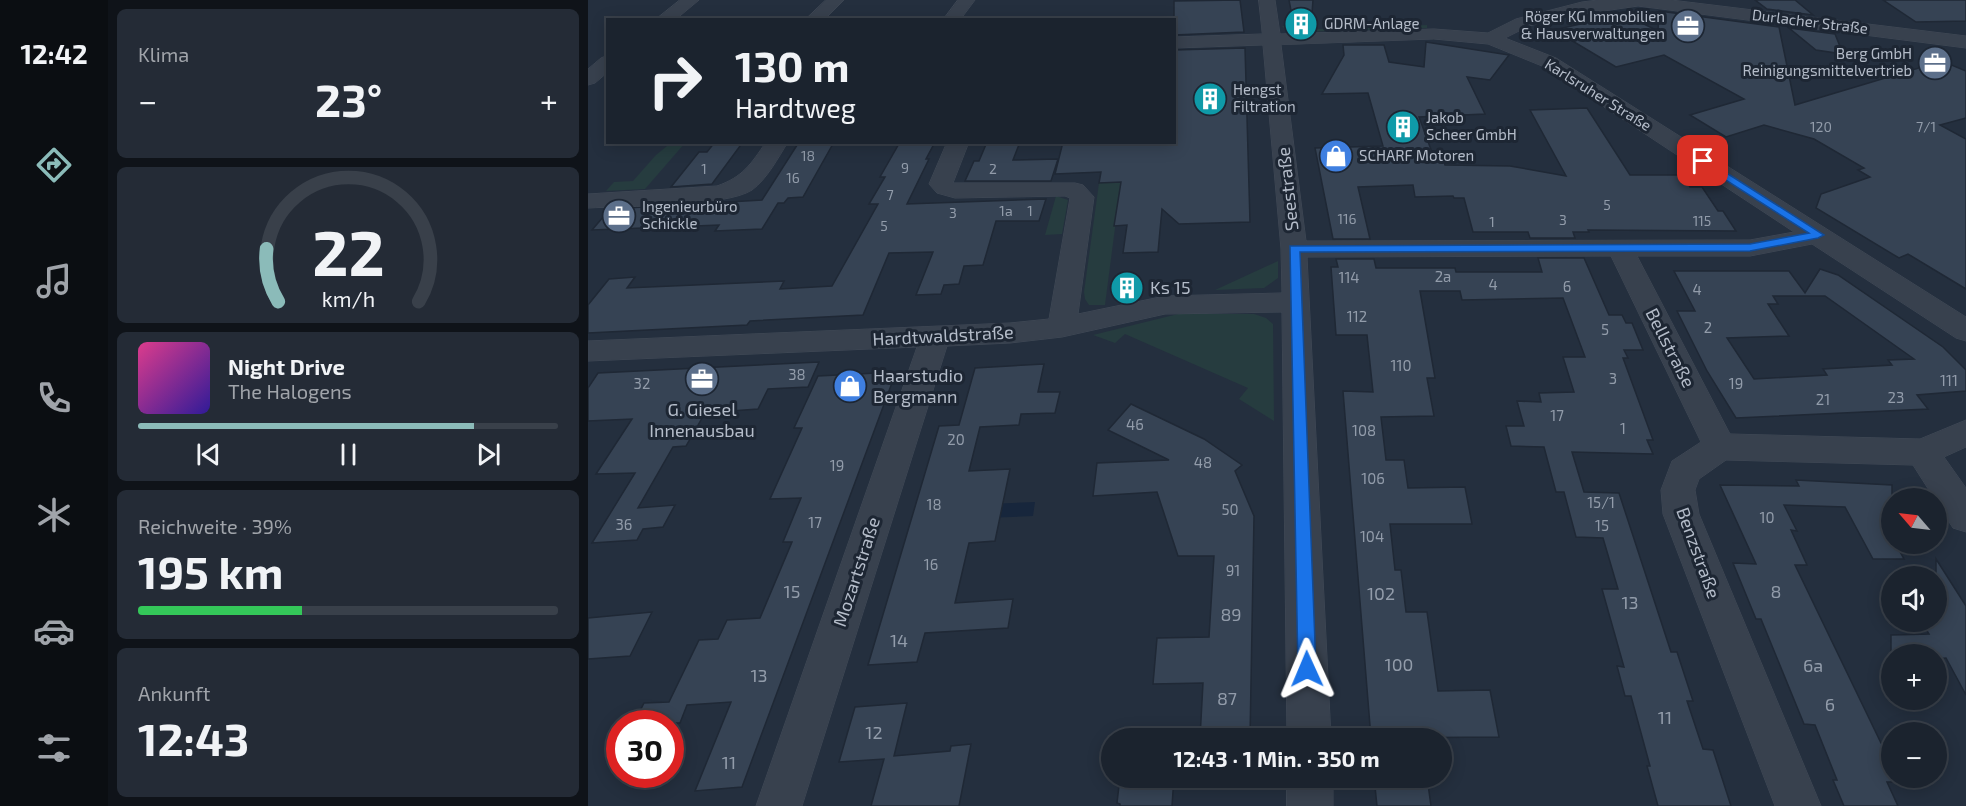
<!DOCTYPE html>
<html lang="de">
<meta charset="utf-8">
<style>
:root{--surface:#1b232e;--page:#242b36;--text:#f1f3f6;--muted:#a0a4aa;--line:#39404a;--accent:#8bbbb9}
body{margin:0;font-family:"Exo 2",sans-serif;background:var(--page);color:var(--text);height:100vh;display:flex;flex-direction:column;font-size:22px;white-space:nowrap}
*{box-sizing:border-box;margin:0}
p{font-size:20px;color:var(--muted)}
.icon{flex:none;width:33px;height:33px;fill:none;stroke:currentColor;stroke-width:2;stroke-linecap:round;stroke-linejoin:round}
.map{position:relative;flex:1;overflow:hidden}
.sheet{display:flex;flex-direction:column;gap:9px;padding:9px;background:#0f1319;width:480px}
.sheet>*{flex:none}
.banner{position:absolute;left:18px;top:18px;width:570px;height:126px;border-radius:0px;box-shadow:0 3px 15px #0003,0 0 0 2px var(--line);background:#1b232e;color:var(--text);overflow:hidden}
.needle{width:39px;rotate:298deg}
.tools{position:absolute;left:1293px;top:488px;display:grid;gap:12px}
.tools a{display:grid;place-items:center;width:66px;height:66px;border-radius:50%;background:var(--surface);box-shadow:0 3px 15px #0003,0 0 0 2px var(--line);font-size:30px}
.speed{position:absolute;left:18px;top:710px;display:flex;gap:12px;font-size:30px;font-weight:700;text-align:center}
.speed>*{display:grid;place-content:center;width:78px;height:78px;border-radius:50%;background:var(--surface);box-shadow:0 3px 15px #0003,0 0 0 2px var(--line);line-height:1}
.speed .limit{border:9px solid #d22;background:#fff;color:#111}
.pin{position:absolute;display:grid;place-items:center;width:51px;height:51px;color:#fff;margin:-26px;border-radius:12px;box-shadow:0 3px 9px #0006}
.me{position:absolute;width:66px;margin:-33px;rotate:359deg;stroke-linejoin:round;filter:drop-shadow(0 0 4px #0008)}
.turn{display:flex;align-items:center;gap:21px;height:126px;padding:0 30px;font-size:27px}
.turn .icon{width:78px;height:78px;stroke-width:2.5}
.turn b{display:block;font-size:42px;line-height:51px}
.big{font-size:45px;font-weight:700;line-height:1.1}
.sheet .widget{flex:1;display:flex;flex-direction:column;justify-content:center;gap:9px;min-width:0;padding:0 21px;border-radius:9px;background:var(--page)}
.sheet .dial{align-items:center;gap:0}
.dial svg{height:156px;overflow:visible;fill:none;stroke:var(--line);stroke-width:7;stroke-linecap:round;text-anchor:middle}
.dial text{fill:var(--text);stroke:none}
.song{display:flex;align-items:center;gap:18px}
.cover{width:72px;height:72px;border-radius:9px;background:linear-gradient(135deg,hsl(330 70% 55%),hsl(250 70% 35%))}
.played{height:6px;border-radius:3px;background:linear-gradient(90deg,var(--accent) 80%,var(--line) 80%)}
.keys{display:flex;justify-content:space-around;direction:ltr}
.heat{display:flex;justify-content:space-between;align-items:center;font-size:33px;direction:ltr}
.charge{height:9px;border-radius:4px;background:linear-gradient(90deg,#34c759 39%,var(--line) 0)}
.trip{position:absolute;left:513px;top:728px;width:351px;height:60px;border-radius:30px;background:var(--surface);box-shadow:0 3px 15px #0003,0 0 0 2px var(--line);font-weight:700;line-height:60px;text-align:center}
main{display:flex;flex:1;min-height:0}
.tabs{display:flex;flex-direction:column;width:108px;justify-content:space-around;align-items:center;background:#0b0e12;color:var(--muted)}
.tabs .icon{width:42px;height:42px}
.tabs .selected{color:var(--accent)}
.tabs b{font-size:27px;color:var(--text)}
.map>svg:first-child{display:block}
.green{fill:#263c3f}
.water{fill:#17263c}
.building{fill:#364354;stroke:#1f2835;stroke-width:1.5;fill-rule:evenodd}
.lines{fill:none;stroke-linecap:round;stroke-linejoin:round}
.minor-casing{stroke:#414a57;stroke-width:1}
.minor{fill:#38414e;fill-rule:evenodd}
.route{fill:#1a73e8;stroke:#114b97;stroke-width:1.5}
.labels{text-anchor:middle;stroke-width:6;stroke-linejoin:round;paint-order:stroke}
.far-number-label{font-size:14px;fill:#929caa}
.far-poi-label{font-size:15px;fill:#b4bcc9;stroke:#1d2633;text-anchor:start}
.far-street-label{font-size:15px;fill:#b4bcc9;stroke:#1d2633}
.number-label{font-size:15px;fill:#929caa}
.street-label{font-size:18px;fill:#b4bcc9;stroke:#1d2633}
.poi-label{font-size:18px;fill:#b4bcc9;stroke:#1d2633;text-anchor:start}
.near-number-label{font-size:18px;fill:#929caa}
</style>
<main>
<nav class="tabs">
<b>12:42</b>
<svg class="icon selected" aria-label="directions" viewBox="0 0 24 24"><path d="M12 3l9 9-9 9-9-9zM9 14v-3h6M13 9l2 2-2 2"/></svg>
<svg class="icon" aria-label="music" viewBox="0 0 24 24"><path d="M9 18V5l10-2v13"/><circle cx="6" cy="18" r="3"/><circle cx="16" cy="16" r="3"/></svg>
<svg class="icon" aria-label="phone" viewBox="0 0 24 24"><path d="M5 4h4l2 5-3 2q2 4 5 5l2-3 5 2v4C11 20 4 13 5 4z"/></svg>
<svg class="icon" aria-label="climate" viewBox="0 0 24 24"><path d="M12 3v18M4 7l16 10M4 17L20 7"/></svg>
<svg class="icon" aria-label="car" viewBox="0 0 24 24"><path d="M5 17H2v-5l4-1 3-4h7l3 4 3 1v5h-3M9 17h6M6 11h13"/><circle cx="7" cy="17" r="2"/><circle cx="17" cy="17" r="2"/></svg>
<svg class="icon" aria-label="filters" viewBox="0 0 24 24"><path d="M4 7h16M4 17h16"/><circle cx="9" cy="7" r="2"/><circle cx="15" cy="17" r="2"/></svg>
</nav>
<section class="sheet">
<div class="widget"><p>Klima</p>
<div class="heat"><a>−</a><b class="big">23°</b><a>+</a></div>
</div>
<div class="widget dial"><svg viewBox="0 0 100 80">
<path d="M14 69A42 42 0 1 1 86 69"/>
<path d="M14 69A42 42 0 0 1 8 42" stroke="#8bbbb9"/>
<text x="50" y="56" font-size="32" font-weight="700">22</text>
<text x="50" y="72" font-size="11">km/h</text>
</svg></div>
<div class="widget">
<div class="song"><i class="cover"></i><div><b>Night Drive</b><p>The Halogens</p></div></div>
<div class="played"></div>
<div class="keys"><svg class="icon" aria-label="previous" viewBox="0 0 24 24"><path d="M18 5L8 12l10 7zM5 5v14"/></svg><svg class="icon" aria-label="pause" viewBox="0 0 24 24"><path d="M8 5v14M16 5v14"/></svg><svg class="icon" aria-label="next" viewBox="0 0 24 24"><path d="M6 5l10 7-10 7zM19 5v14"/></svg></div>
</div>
<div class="widget"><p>Reichweite · 39%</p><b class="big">195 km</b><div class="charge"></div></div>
<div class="widget"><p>Ankunft</p><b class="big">12:43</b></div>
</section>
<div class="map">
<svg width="1378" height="806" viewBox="0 0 1378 806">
<rect width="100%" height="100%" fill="#242f3e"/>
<g class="green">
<path d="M839 25V28L709 32 697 29 694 26H705L706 30Z"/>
<path d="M84 142 97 143 57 189 18 191 26 182 45 181 68 155Z"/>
<path d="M533 182 517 305H501L497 299 496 292 511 183Z"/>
<path d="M468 196 480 200 474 234 457 235Z"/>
<path d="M690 261V278L676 288 627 290Z"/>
<path d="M590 314H666L678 318 685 324 686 421 651 399 660 388 537 334 527 343 505 335Z"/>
</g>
<path class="water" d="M447 502 445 516 398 518 401 504Z"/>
<g class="building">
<path d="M652 0 656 32 586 35V1Z"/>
<path d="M701 0H725L723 26H706Z"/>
<path d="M1167 0H1207L1225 15 1179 9Z"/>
<path d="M1295 0H1378V21L1328 22Z"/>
<path d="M1071 11 1191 27 1207 105 1354 61 1378 71V118L1352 125 1378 139V289L1320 254 1311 258 1228 208 1233 194 1282 177 1270 170 1276 168 1226 139 1176 125 1138 137 1102 115 1156 99 1076 55 1028 67 966 30 1036 14 1070 31Z"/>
<path d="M1201 28 1247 34 1255 54 1228 50Z"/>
<path d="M838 42 921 55 902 80 879 77 897 114 831 117 845 155 854 156 857 165 922 166 978 176 942 110 999 108 1042 175H1095L1102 187H1114L1130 211H1135L1148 231 1000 230 1001 232H985L987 238H942L940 232H885L876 198H866L865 196 827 197 825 185 770 187 782 239H745L727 148 795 146 780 93 734 94 756 55 755 45H796L801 62 836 67Z"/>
<path d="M657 48 662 222 591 224 574 209 570 252 535 253 539 225 526 226 533 182 511 183 513 172 467 174 475 142H586V50Z"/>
<path d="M127 142H155L124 184 83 187 111 152H119Z"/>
<path d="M211 142H246L215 197 200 198 196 203H190L174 229 127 231 131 225 4 230 22 209 174 200Z"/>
<path d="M312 142H347L338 159H341L319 204 458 199 451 221H408L395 265 376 266 371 284 356 285 353 294 328 295 345 252 301 253 275 315 162 321 159 325 0 333V305L21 279 47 277 39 288 196 281 192 289 244 286 290 204H281L297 177H292Z"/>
<path d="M399 142H432L425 160 470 159 463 181H377L386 161H391Z"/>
<path d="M950 258H996L1021 315H1034L1038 323H1044L1055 350H1036L1040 358H1035L1065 440H1059L1065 454 984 452 996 492 1031 493 1083 652H1089L1105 701H1099L1115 749 1125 750 1143 806H1070L1059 766H1062L1043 696H1037L1029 666 1036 667 1014 589H1030L1015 538 988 537 976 492H968L956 447 923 446 918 426H936L929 401 953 402 951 393 986 392 975 357H997L975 298 874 300 872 291H832L847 378H839L846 416 793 417 798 460H816L820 488 877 487 884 524H802L807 570H813L818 612H839L850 691 902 690 911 737 783 738 755 391 785 392 779 335H748L743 267H750L748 259H786L788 268H867L868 272H954Z"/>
<path d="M1232 269 1250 275 1355 347 1378 370V391L1329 395 1340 409 1148 418 1119 371 1089 311H1107L1086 271H1201L1217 293ZM1185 296H1237L1326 359 1300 360 1304 365 1235 369 1239 375 1166 379 1139 338 1201 336 1180 304H1190Z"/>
<path d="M231 362 220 387 180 389 170 409 117 413 98 446 85 447 50 508 87 505 75 527 55 529 49 540 4 543 47 473 8 474 44 419 0 421V388L10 373Z"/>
<path d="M456 364 450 392H472L467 413 433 414 431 425 392 427 381 471 422 469 407 541 381 543 367 603 425 599 420 628 337 633 329 662 280 665 351 426 371 425 387 368Z"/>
<path d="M308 372 154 787 107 791 143 702 99 705 92 723H46L56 703 81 702 111 640 130 639 139 620 172 618 204 542H195L213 498 182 499 214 428H206L230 376Z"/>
<path d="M543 404 616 439 654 465 647 471 666 516 662 738H612L615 683 565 684 569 638 621 637 626 556H590L569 492 505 496 509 463 581 460 520 430Z"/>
<path d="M1208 480 1304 485V543H1307L1316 559H1285L1257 507 1196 505 1209 531 1203 530 1219 565H1207L1293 743 1304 744V782H1299L1310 806H1256L1245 780H1249L1227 725 1216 724 1173 619H1168L1145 563 1168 564 1132 485 1211 486Z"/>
<path d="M1348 559 1378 606V695L1358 658 1348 659V654H1303V635L1341 634 1333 621H1348Z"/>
<path d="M64 612 42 656 0 659V618Z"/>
<path d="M319 703 306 756 362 751 363 746 383 744 371 806H283L296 759 251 762 267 707Z"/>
<path d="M532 777H586L584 806H532V804L529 803Z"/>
<path d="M786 777H839L843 806H789Z"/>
</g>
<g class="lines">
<g class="minor-casing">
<g id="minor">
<path d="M92 0H111L87 20H67Z"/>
<path d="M238 0H256L236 20H217Z"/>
<path d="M370 0H387L372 20H355Z"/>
<path d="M671 0H687L692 34 846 29 900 33 928 19 994 2 1010 0H1083L1378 36V48L1050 6 974 17 941 26 917 38 968 58 1378 317V341L1368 338 1224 244 1162 256H1049L1142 434 1332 439 1378 420V447L1356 457 1378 488V532L1365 528 1348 502V498H1346L1325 465 1138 460 1111 479 1107 490 1111 514 1233 806H1187L1075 514 1073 490 1084 461 1113 442 1023 256 719 257 743 738H699L694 312 577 314 474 337 422 343 359 346 214 806H168L329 347 0 361V341L422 323 461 319 482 198 477 196 367 198 349 193 341 184 359 142H381L365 183H487L495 185 506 197 490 314 577 296 694 293 693 249 675 45 586 48V37L674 34ZM846 39 900 44 954 66 1206 232 1162 240 718 241 693 45Z"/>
<path d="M20 56V72L7 83 0 85V69L13 58Z"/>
<path d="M178 142H200C190 158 179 179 164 190 138 207 35 206 0 208V194L129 186C155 177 163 164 178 142Z"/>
<rect x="699" y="777" width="46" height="29"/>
</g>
</g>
<use href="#minor" class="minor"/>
</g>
<path class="route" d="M1115 158 1236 235 1230 238 1162 251 712 252 728 669 725 675 719 677 713 675 710 669 702 246 1162 244 1221 233 1111 163 1110 161Z"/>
<defs>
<g id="building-disc" transform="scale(1.725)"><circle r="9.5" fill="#0f9aa8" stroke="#1d2633"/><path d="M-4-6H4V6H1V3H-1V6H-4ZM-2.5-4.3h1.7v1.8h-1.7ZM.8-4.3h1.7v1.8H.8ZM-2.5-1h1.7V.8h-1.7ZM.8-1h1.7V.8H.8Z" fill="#fff"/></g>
<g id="office-disc" transform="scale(1.725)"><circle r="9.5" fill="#5c6f8a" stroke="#1d2633"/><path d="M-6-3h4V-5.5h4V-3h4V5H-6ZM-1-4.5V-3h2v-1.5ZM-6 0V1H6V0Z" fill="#fff"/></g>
<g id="shop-disc" transform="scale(1.725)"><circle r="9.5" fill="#3f7fe0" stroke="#1d2633"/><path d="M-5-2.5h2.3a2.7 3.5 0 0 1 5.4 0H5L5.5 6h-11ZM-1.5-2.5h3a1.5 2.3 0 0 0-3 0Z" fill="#fff"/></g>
</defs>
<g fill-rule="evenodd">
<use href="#building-disc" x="713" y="24"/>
<use href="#office-disc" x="1100" y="26"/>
<use href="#office-disc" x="1347" y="63"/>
<use href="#building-disc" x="622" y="99"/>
<use href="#building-disc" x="815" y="127"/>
<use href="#shop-disc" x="748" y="156"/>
<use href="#office-disc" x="31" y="216"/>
<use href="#building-disc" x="539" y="288"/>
<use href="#office-disc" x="114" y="379"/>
<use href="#shop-disc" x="262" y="386"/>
</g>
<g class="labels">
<g class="far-number-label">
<text x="1233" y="132">120</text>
<text x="1338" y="132">7/1</text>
<text x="220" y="161">18</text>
<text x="317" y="173">9</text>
<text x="116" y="174">1</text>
<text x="405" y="174">2</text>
<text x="205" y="183">16</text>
<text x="302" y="200">7</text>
<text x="1019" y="210">5</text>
<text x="418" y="216">1a</text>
<text x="442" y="216">1</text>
<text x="365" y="218">3</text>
<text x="759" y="224">116</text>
<text x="975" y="225">3</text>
<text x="1114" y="226">115</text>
<text x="904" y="227">1</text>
<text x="296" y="231">5</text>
</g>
<g class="far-poi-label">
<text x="1077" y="22" text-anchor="end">Röger KG Immobilien<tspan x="1077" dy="17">&amp; Hausverwaltungen</tspan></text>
<text x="736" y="29">GDRM-Anlage</text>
<text x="1324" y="59" text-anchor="end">Berg GmbH<tspan x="1324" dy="17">Reinigungsmittelvertrieb</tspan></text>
<text x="645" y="95">Hengst<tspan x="645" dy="17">Filtration</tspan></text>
<text x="838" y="123">Jakob<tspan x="838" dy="17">Scheer GmbH</tspan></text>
<text x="771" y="161">SCHARF Motoren</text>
<text x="54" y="212">Ingenieurbüro<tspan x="54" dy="17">Schickle</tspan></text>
</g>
<g class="far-street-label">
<text transform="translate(1222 22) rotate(7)" y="5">Durlacher Straße</text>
<text transform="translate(1010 95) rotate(32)" y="5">Karlsruher Straße</text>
</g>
<g class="number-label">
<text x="855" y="282">2a</text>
<text x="761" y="283">114</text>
<text x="905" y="290">4</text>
<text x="979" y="292">6</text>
<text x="1109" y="295">4</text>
<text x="769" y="322">112</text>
<text x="1120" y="333">2</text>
<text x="1017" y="335">5</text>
<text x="813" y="371">110</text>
<text x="209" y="380">38</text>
<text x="1025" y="384">3</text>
<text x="1361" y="386">111</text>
<text x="54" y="389">32</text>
<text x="1148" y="389">19</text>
<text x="1308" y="403">23</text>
<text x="1235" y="405">21</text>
<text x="969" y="421">17</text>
<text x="547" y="430">46</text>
<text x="1035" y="434">1</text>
<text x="776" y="436">108</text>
<text x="368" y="445">20</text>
<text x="615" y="468">48</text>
<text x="249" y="471">19</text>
<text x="785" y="484">106</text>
<text x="1013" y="508">15/1</text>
<text x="346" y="510">18</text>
<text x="642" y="515">50</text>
<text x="1179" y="523">10</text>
<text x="227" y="528">17</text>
<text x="36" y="530">36</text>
<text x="1014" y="531">15</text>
<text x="784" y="542">104</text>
<text x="343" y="570">16</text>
<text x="645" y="576">91</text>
</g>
<g class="street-label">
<text transform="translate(700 189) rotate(-96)" y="6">Seestraße</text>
<text transform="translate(355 336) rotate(-3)" y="6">Hardtwaldstraße</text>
<text transform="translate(1082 348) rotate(63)" y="6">Bellstraße</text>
<text transform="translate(1110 553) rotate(70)" y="6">Benzstraße</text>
<text transform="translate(269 572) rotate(-72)" y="6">Mozartstraße</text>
</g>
<g class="poi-label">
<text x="562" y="294">Ks 15</text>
<text x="285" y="382">Haarstudio<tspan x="285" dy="21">Bergmann</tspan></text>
<text x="114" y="416" text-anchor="middle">G. Giesel<tspan x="114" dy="21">Innenausbau</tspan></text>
</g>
<g class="near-number-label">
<text x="204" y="598">15</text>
<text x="1188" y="598">8</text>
<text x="793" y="600">102</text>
<text x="1042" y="609">13</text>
<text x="643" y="621">89</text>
<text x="311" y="647">14</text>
<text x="811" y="671">100</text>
<text x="1225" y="672">6a</text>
<text x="171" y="682">13</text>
<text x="639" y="705">87</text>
<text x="1242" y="711">6</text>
<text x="1077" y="724">11</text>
<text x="286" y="739">12</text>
<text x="141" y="769">11</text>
</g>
</g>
</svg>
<div class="tools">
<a><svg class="needle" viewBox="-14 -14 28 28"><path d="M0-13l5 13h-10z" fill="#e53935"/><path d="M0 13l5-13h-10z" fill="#a0a4aa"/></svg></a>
<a><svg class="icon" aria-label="sound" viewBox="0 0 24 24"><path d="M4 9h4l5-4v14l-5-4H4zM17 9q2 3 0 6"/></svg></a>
<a>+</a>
<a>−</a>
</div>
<div class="speed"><div class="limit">30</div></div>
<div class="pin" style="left:1115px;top:161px;background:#d93025"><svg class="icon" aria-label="arrive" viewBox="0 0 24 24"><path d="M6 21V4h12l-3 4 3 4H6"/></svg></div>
<svg class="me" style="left:719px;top:669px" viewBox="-20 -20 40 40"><path d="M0-17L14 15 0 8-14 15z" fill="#1a73e8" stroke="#fff" stroke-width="4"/></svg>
<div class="trip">12:43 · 1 Min. · 350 m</div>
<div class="banner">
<div class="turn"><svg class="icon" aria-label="right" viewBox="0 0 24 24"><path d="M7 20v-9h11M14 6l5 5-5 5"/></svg><div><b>130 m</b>Hardtweg</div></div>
</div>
</div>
</main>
